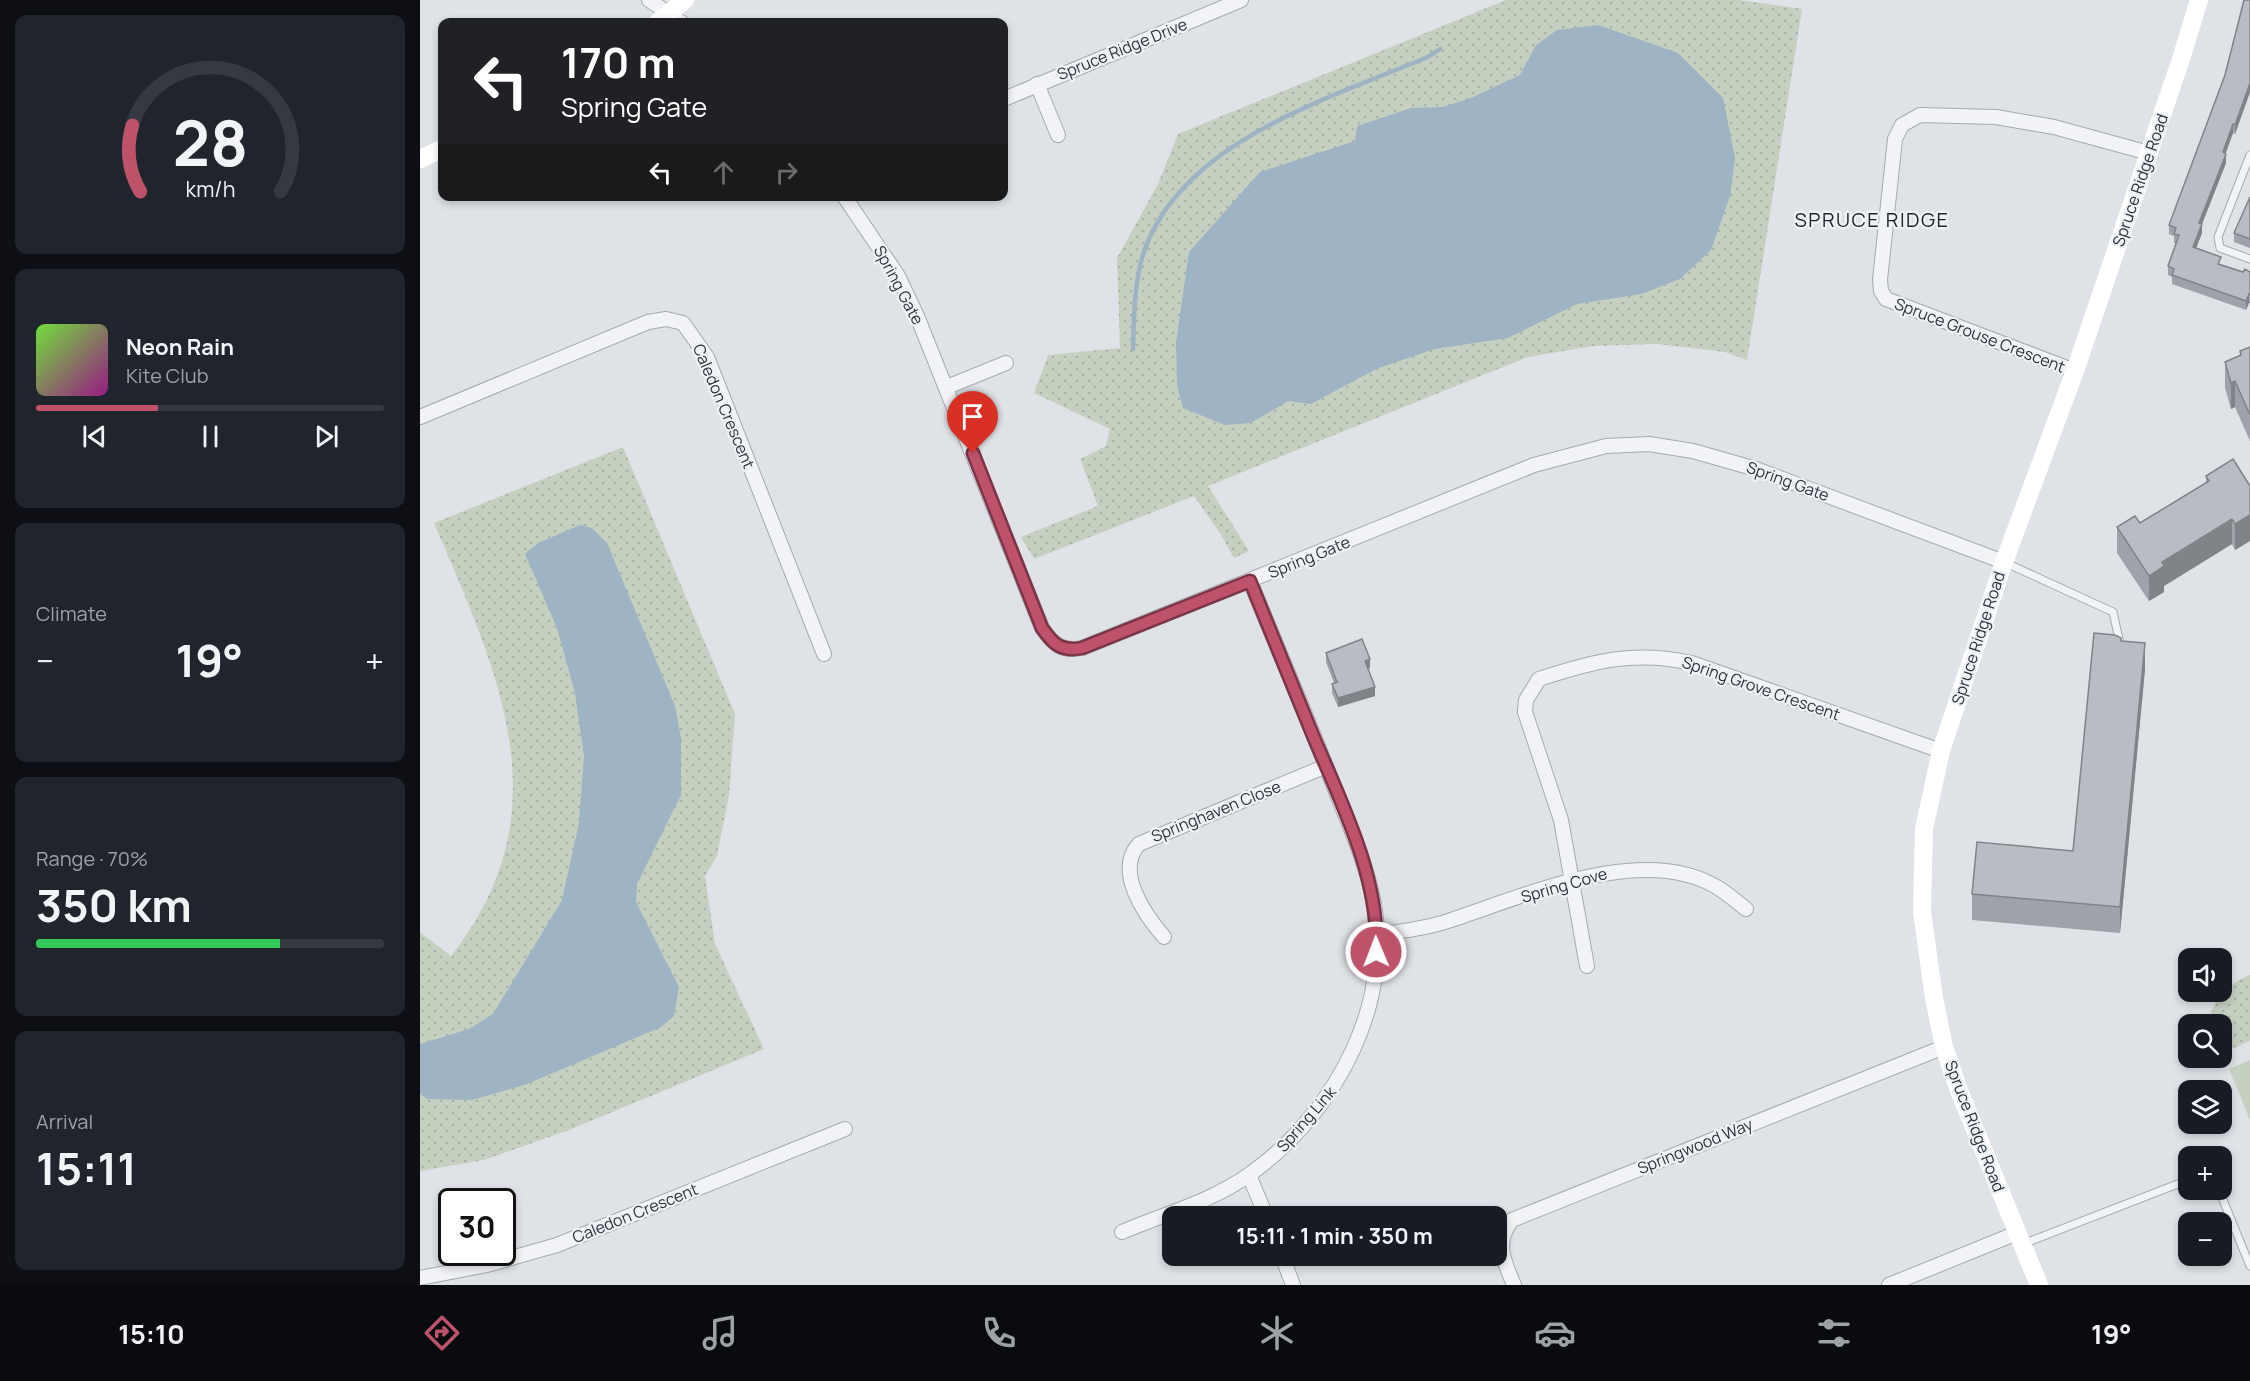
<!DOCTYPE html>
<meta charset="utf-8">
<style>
:root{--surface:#171b24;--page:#20242c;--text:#f1f3f6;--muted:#9ea1a6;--line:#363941;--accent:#be526b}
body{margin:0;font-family:Manrope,sans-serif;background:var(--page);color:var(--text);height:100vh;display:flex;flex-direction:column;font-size:22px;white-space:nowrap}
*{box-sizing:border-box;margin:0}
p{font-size:20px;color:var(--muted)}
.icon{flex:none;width:33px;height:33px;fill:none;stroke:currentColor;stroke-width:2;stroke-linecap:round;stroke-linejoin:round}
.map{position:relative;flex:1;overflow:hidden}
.sheet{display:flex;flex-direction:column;gap:15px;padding:15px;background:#0d0f14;width:420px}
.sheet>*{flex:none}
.guide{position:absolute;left:18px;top:18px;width:570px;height:183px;border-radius:12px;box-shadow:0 3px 9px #0003;background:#202124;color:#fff;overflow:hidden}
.buttons{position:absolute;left:1758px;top:948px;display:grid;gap:12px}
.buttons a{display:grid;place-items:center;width:54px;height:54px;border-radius:12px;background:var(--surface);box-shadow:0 3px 9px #0003;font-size:30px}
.speed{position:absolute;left:18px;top:1188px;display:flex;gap:12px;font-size:30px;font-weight:700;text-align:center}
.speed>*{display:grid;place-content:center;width:78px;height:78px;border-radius:50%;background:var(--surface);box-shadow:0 3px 9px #0003;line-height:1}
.speed .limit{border:3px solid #111;border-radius:9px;background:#fff;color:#111}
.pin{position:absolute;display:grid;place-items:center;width:51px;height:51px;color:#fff;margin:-62px -26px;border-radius:50% 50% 50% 0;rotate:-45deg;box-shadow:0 0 6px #0007}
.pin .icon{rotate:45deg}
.me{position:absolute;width:66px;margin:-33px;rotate:359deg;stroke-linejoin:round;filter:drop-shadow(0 0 4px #0008)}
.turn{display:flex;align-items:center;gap:21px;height:126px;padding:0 24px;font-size:27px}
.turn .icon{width:78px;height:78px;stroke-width:2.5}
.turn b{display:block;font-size:42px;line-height:51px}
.lanes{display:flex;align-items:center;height:57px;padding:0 24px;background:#0003;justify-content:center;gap:30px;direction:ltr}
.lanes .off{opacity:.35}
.big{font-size:45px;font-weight:700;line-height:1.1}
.sheet .card{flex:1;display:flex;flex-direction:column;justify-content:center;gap:9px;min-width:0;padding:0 21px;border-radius:12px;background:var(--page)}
.sheet .dial{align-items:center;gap:0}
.dial svg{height:156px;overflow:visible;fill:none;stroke:var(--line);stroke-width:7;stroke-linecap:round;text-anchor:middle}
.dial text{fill:var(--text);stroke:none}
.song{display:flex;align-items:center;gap:18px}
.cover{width:72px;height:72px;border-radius:9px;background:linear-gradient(135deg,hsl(100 70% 55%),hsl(310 70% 35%))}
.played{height:6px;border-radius:3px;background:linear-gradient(90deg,var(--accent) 35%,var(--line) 35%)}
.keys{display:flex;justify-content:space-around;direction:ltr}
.heat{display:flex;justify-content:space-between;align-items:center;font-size:33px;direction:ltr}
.charge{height:9px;border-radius:4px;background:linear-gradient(90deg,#34c759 70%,var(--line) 0)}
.trip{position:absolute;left:742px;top:1206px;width:345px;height:60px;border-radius:12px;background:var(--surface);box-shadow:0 3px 9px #0003;font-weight:700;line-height:60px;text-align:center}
.tab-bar{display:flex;height:96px;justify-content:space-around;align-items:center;background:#090b0e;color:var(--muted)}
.tab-bar .icon{width:42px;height:42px}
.tab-bar .current{color:var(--accent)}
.tab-bar b{font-size:27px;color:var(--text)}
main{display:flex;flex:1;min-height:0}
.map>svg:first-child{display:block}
.grass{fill:url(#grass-dots)}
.garden{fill:#c6d0c1}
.water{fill:#9eb3c3}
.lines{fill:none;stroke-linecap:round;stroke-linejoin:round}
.stream{stroke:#9eb3c3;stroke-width:4.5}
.lane-casing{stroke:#a5aab0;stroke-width:9}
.street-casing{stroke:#a5aab0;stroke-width:16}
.lane{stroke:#f2f3f6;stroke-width:7}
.street{stroke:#f2f3f6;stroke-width:14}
.secondary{stroke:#fff;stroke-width:18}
.wall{fill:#9da3a8}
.shaded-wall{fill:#808488}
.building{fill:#b7bdc3;stroke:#808488;stroke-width:1.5}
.route-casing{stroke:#7c3546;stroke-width:15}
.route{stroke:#be526b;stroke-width:10}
.labels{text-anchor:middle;stroke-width:4.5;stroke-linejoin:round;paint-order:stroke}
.street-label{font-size:16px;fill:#2a323c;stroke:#eff2f5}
.quarter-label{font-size:20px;letter-spacing:1.5px;fill:#1c232d;stroke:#eff2f5}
</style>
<main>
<section class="sheet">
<div class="card dial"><svg viewBox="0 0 100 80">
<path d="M14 69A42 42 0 1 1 86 69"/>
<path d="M14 69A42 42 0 0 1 10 35" stroke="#be526b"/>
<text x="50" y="56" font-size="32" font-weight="700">28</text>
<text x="50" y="72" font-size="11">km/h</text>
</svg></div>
<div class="card">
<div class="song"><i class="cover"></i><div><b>Neon Rain</b><p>Kite Club</p></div></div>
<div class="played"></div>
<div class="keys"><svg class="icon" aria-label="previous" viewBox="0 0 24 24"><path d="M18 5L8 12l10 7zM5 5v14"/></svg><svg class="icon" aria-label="pause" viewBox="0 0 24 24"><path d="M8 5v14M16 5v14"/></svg><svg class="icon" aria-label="next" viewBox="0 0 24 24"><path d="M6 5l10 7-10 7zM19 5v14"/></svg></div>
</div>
<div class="card"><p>Climate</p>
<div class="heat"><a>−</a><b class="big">19°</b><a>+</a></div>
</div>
<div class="card"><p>Range · 70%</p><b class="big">350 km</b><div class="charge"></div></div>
<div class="card"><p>Arrival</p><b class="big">15:11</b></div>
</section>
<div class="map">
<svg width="1830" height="1285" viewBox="0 0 1830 1285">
<defs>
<pattern id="grass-dots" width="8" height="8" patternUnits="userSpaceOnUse" patternTransform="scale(1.5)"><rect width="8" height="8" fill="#c6d0c1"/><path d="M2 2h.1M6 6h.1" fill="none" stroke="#aab3a7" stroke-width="1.8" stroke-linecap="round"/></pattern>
</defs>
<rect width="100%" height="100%" fill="#dfe3e7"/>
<g class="grass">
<path d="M1086 0H1319L1382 9 1327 360 1305 352 1237 344 1173 346 1108 357 788 486 829 551 814 558 800 533 774 496 614 559 601 537 678 506 660 459 686 446 690 429 614 393 628 355 700 348 697 258 738 184 758 134Z"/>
<path d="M203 447 315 714 309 795 297 856 285 876 295 944 344 1049 149 1130 64 1160 0 1171V932L31 956C146 810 77 671 14 523Z"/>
<path d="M1830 975V1041L1802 1053V1024H1789C1791 1000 1808 984 1830 975Z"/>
</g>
<path class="garden" d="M1830 1060V1120L1809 1069Z"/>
<g class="water">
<path d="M1178 25 1258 53 1303 98 1315 158 1310 196 1291 250 1260 279 1221 294 1157 304 1088 338 1014 349 956 369 891 404 868 401 831 423 805 425 763 408 757 385 756 343 769 252 840 172 935 141 937 126 991 108 1023 107 1051 98 1100 75 1116 45 1137 30Z"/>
<path d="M160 525 172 528 187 543 255 706 261 738V795L217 884 216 902 259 987 254 1016 241 1027 107 1084 52 1100 7 1099 0 1093V1044L49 1029 73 1014 142 900 159 823 164 756 155 693 137 628 105 554 118 543Z"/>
</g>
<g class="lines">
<path class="stream" d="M713 349C714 319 714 287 722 258 756 143 908 99 1008 57L1020 49"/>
<g class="lane-casing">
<g id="lane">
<path d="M1830 155 1798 237 1800 248 1830 259"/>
<path d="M1586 563 1693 612 1700 644"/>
<path d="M1799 1190 1830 1266"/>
<path d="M1603 1244 1768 1180"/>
</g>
</g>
<g class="street-casing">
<g id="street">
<path d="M229 0 261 22"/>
<path d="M617 84 638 135"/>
<path d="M584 99 821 0"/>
<path d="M424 196 478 276 497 316 622 628C633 644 641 652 662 648L1114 465 1186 446 1229 444 1273 451 1336 469 1584 562"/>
<path d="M1655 371 1466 299 1461 291 1460 280 1475 139 1482 125 1500 115 1576 117 1634 127 1729 153"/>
<path d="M527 387 586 363"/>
<path d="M0 417 228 322 246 319 263 323 287 357 404 654"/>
<path d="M957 935C980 931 1005 929 1028 921 1105 896 1225 841 1300 889 1309 895 1317 902 1326 909"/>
<path d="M744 937C725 915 694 871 719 844L906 766"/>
<path d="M1167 966 1141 820 1105 712 1106 700 1119 679C1174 661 1214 650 1272 663L1521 751"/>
<path d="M829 1175 846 1216"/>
<path d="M702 1232C744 1214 793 1201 830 1174 917 1112 978 998 951 890 942 852 925 815 911 779 885 712 857 647 830 581"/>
<path d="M862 1256 873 1285"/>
<path d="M0 1278 67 1265 137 1245 425 1129"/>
<path d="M1094 1285C1084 1261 1074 1243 1092 1220L1524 1047"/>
<path d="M1469 1285 1597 1233"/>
</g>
</g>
<use href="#lane" class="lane"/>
<use href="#street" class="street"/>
<g class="secondary">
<path d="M238 22 265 0"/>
<path d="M0 159 22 149"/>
<path d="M1619 1285 1540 1093 1524 1047 1514 998 1502 912 1504 829 1521 751 1584 562 1655 371 1761 59 1779 0"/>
</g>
</g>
<g class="wall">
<path d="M1830 0V92L1815 134 1813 133 1805 154 1806 163 1782 224V233L1776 248 1801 264 1823 272H1830V303H1829L1826 310 1752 284V277L1748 275V266L1756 243H1754V236L1749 234V225L1805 75Z"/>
<path d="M1830 197V248L1814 242V233Z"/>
<path d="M1830 347V441L1815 407 1811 409 1805 388V362L1820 356V351Z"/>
<path d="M1786 476 1830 486V541L1815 550 1812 544 1744 586V592L1729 601 1697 553V527L1720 523 1786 483Z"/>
<path d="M1701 641 1725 669 1700 933 1552 920V894L1653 851Z"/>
<path d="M906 653 950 668 948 669 955 696 918 707 912 693V684L914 683 906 662Z"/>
</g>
<g class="shaded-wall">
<path d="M1830 83V92L1815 134V125Z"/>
<path d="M1813 124V133L1803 161V152Z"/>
<path d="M1806 154V163L1782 224V233L1773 256V247L1779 223Z"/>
<path d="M1829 294V303L1826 310V301Z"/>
<path d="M1815 381V407L1811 409V383Z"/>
<path d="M1830 515V541L1815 550V524Z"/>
<path d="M1812 519V544L1744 586V592L1729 601V576L1742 562Z"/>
<path d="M1725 643V669L1700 933V907Z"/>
<path d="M950 659V668L945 670V661Z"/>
<path d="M955 687V696L918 707V698Z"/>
</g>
<g class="building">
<path d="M1824 0H1830V83L1815 125 1813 124 1803 152 1806 154 1779 223 1782 224 1773 247 1801 257 1798 264 1823 272 1825 269 1830 272V294H1829L1826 301 1752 275 1754 269 1748 266 1759 235 1754 234 1756 228 1749 225 1805 75Z"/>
<path d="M1830 197V239L1814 233Z"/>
<path d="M1830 347V415L1815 381 1811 383 1805 362 1821 355 1820 351Z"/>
<path d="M1813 459 1830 486V515L1815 524 1812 519 1742 562 1744 566 1729 576 1697 527 1715 516 1720 523 1789 481 1786 476Z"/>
<path d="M1674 633 1695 635 1701 638V641L1725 643 1700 907 1552 894 1557 842 1653 851Z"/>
<path d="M942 639 950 659 945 661 955 687 918 698 912 684 917 682 906 653Z"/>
</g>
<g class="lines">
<g class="route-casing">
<path id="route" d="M553 453 622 628C633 644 641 652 662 648L830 581C851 633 873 686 894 738 922 804 960 879 956 952"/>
</g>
<use href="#route" class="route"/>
</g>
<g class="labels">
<g class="street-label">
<text transform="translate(702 49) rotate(-22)" y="6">Spruce Ridge Drive</text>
<text transform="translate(1720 180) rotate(-71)" y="6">Spruce Ridge Road</text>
<text transform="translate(479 285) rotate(62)" y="6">Spring Gate</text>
<text transform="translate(1560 335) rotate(21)" y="6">Spruce Grouse Crescent</text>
<text transform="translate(304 406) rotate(67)" y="6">Caledon Crescent</text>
<text transform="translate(1368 481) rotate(20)" y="6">Spring Gate</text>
<text transform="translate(889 557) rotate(-22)" y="6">Spring Gate</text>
<text transform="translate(1558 638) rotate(-72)" y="6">Spruce Ridge Road</text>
<text transform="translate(1341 688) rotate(19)" y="6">Spring Grove Crescent</text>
<text transform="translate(796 811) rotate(-22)" y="6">Springhaven Close</text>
<text transform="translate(1144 885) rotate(-16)" y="6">Spring Cove</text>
<text transform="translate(886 1119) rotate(-49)" y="6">Spring Link</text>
<text transform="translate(1555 1126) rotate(69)" y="6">Spruce Ridge Road</text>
<text transform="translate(1275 1146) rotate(-22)" y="6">Springwood Way</text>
<text transform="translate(215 1213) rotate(-22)" y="6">Caledon Crescent</text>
</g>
<g class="quarter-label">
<text x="1452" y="227">SPRUCE RIDGE</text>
</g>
</g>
</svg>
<div class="buttons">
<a><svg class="icon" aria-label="sound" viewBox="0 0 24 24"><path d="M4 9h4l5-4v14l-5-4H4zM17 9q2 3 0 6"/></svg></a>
<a><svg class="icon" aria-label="search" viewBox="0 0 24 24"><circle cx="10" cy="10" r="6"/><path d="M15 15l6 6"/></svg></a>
<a><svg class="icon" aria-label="layers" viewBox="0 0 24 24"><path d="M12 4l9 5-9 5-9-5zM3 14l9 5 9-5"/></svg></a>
<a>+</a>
<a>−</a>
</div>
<div class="speed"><div class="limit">30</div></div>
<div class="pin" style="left:553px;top:453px;background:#d93025"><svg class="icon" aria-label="arrive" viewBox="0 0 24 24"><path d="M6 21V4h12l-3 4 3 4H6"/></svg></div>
<svg class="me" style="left:956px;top:952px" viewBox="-20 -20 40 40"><circle r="17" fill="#be526b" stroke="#fff" stroke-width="3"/><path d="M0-11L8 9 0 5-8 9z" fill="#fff"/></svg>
<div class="trip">15:11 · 1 min · 350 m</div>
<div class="guide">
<div class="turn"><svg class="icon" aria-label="left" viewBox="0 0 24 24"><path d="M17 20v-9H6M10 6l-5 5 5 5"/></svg><div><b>170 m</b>Spring Gate</div></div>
<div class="lanes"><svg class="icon" aria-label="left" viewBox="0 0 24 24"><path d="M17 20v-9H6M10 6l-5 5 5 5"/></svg><svg class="icon off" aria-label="ahead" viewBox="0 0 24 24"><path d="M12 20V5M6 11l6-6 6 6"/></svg><svg class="icon off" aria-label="right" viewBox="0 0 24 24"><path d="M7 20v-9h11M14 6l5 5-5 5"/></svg></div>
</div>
</div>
</main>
<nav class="tab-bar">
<b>15:10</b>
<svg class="icon current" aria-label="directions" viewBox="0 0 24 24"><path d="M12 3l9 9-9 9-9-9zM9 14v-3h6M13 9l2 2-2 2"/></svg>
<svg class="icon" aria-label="music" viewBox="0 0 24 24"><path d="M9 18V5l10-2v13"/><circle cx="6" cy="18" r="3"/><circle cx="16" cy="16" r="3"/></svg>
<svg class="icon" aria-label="phone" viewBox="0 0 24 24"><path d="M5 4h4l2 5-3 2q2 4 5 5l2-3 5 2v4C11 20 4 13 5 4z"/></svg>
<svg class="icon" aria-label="climate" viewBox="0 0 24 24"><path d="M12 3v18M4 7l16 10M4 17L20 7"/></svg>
<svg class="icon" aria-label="car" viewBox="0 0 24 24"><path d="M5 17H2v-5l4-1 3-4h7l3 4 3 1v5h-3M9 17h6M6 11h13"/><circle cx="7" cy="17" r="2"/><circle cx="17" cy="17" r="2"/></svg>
<svg class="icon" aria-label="filters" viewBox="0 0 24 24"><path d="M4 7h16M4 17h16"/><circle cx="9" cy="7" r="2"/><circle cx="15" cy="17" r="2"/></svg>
<b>19°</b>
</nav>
